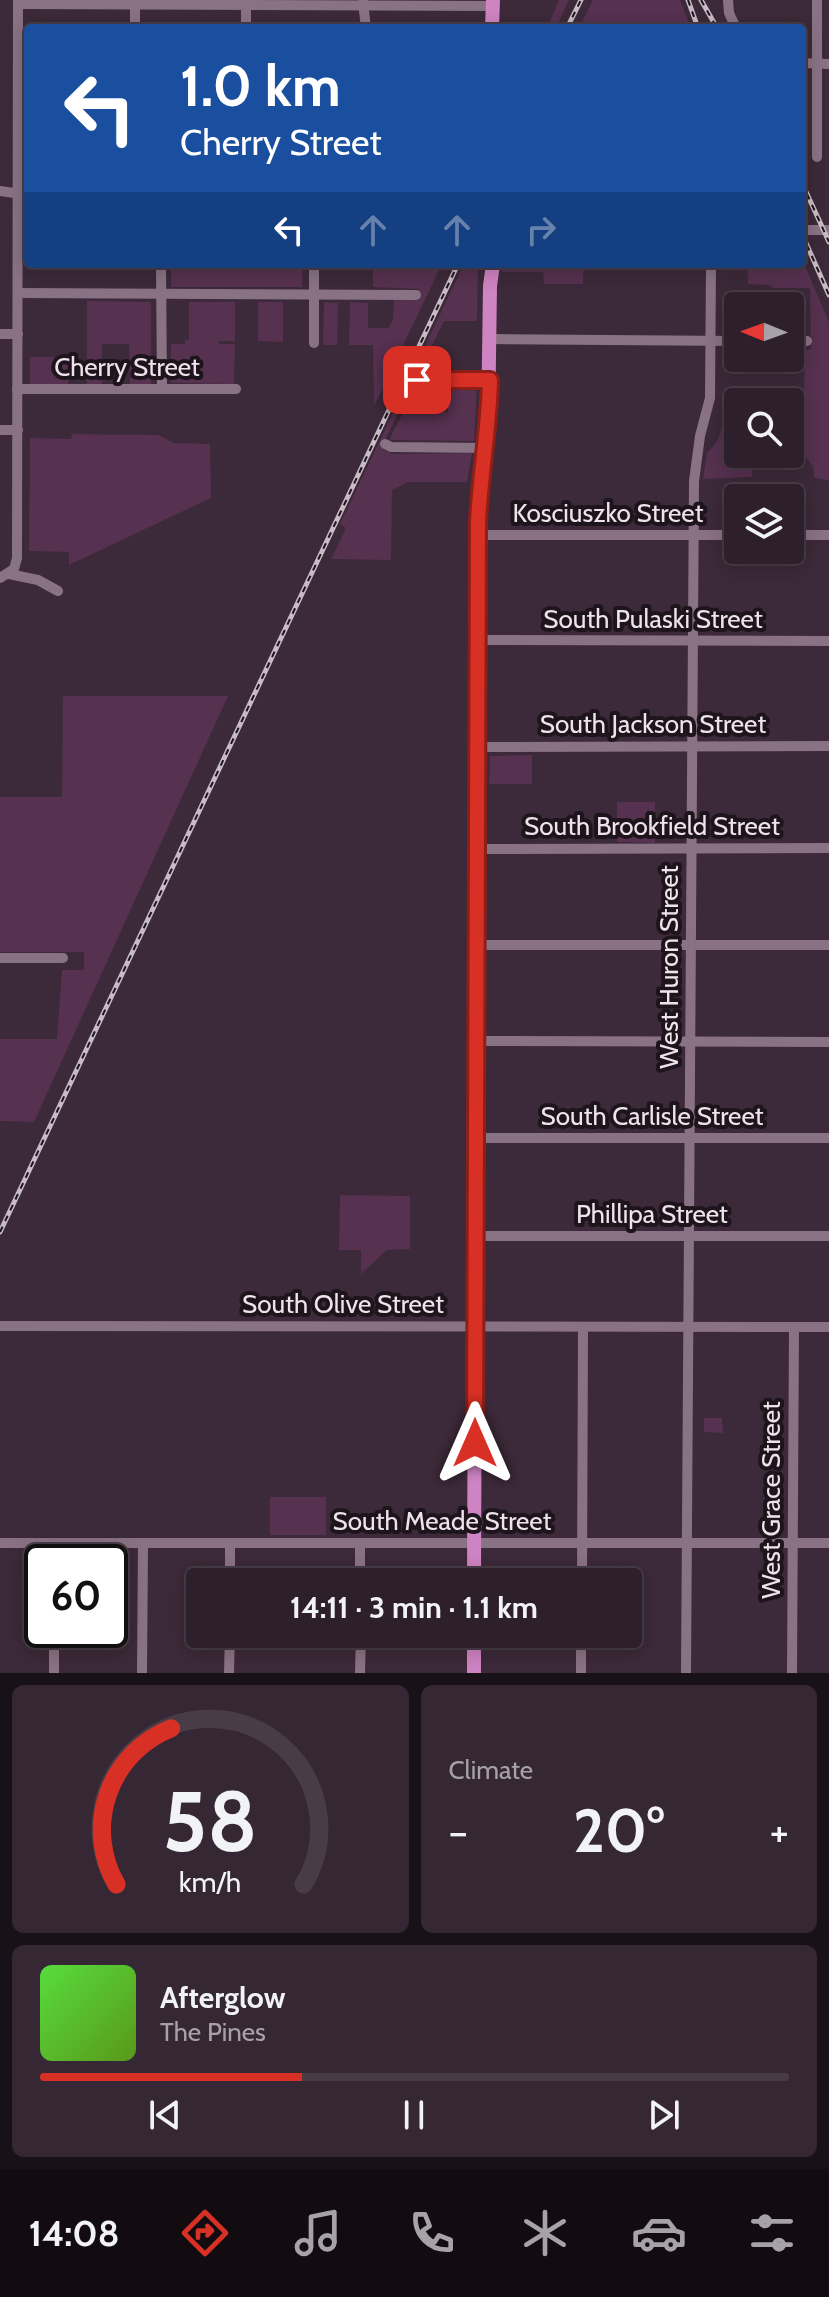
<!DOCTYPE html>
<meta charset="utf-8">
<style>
:root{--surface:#2d1f2b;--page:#352733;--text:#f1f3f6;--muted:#a7a2a9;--line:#483d47;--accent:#d93025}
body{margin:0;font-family:Cabin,sans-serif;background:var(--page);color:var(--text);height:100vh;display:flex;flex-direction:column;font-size:30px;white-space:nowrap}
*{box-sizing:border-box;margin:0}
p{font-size:26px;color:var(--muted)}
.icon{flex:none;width:44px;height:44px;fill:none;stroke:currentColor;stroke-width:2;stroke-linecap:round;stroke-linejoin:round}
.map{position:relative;height:1673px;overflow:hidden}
.panel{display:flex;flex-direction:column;gap:12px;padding:12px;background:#191118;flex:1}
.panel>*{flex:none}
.banner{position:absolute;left:24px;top:24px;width:782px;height:244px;border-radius:8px;box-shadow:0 4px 20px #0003,0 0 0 2px var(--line);background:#1a4fa0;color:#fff;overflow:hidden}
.needle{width:52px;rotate:271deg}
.buttons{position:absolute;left:724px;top:292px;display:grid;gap:16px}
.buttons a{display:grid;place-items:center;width:80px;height:80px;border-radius:8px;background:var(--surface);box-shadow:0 4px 20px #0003,0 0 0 2px var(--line);font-size:40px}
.speed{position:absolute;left:24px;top:1544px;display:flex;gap:16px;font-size:40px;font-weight:700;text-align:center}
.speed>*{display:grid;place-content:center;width:104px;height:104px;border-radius:50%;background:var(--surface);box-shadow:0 4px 20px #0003,0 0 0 2px var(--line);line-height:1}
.speed .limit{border:4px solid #111;border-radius:12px;background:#fff;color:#111}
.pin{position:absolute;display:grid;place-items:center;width:68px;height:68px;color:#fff;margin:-34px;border-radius:16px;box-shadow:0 4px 12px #0006}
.me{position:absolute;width:88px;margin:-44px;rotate:0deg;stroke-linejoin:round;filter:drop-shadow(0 0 6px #0008)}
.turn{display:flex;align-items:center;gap:28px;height:168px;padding:0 24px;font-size:36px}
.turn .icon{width:104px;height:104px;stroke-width:2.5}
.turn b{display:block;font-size:56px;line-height:68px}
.lanes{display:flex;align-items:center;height:76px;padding:0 24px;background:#0003;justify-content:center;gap:40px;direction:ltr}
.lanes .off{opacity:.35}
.big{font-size:60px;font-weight:700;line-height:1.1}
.panel .widget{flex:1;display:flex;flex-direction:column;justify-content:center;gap:12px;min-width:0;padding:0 28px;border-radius:12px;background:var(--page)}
.panel .dial{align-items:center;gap:0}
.dial svg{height:208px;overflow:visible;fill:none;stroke:var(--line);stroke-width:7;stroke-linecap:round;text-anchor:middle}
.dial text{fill:var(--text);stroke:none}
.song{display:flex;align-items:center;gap:24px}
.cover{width:96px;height:96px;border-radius:12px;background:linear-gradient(135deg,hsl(110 70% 55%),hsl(90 70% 35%))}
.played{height:8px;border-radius:4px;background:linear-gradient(90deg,var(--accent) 35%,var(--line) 35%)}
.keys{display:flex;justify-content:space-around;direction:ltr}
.heat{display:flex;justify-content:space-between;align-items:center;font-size:44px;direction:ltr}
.panel .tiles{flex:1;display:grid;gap:12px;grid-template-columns:1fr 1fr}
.widget:last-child{grid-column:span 2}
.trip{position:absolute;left:186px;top:1568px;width:456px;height:80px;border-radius:8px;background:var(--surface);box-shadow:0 4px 20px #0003,0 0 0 2px var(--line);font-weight:700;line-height:80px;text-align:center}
.dock{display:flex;height:128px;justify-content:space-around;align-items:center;background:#120c11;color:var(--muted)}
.dock .icon{width:56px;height:56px}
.dock .selected{color:var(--accent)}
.dock b{font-size:36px;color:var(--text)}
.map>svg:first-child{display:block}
.green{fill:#563150}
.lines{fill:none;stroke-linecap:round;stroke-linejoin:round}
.minor{stroke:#897284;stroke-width:10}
.major{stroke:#ce83c2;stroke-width:14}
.rail-casing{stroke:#c9bbc6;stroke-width:5}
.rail{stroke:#1e151c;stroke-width:2;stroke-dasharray:6;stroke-linecap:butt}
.route-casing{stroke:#8d1f18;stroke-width:20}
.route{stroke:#d93025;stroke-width:14}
.labels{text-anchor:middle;stroke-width:8;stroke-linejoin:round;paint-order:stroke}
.street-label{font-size:26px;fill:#efe2ec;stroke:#1e151c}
</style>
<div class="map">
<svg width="829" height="1673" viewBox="0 0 829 1673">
<rect width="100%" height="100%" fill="#3c2939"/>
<g class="green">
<path d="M559 0H569L556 28H547Z"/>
<path d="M593 0H680L691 28H579Z"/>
<path d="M802 259 829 322V483L828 480 814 478 813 467 805 455 790 453V402H738V454H752V477L703 479 707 452C723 442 724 417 725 400L792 401 793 395H804L805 350 811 349 810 288H772L771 285 748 284V264H802Z"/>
<path d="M171 264H303L302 287H171Z"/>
<path d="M373 264H442L374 406 373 345H349L350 302 368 303V328H388L393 320 394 300H413L419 289 373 287Z"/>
<path d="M464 264H478L477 321H444L383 444V450L393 454 472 453 467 482H408L392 490 391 560 331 559 346 528 340 524Z"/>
<path d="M503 264H584L583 284H544L543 272H502Z"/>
<path d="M87 301 151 302V384H130L129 344H102V384H87Z"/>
<path d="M189 302H235V341H219V344H235L234 384 171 383V344H185V340H189Z"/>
<path d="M258 302H283V342L258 341Z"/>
<path d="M324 302 338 303 337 345H323Z"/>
<path d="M30 357H69L68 384H30Z"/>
<path d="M416 387H428L427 412H448V387H477L474 441 390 440 391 436Z"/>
<path d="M72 434 158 435 174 443 210 444 211 498 69 565V552L29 551 30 438 71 439Z"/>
<path d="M63 696H228L34 1122 0 1121V1039H57L62 970H84V952H0V797H62Z"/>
<path d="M532 755V784H489L490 756Z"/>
<path d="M617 802H655V843L617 842Z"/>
<path d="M340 1195 410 1196V1249L387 1250 361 1274V1250H339Z"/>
<path d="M704 1418H722L723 1433 704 1432Z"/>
<rect x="270" y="1497" width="56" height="38"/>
</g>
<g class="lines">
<g class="minor">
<path d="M728 0 729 13 736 28"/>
<path d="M817 0V157"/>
<path d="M363 2 366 28"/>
<path d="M18 4 493 6"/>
<path d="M135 28V0"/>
<path d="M246 28V2"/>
<path d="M802 63 829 64"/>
<path d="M0 191 28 195"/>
<path d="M802 230H829"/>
<path d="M161 264 162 389"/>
<path d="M18 293 416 295"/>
<path d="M0 334H18"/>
<path d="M490 339 738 341"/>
<path d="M790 341H807"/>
<path d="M314 343V264"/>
<path d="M417 380H490"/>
<path d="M17 389H236"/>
<path d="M0 430H18"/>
<path d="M385 444 391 447 486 448"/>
<path d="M478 535H738"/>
<path d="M790 535H829"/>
<path d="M9 574 38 580 58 591"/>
<path d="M0 578 14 569 17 558 18 0"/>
<path d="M477 640 829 641"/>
<path d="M477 747 829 746"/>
<path d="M476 849 829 848"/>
<path d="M475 945H829"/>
<path d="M0 958H63"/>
<path d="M475 1041 829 1042"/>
<path d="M475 1138H829"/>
<path d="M475 1236H829"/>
<path d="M0 1326 829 1327"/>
<path d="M0 1543H829"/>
<path d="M54 1562V1543"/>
<path d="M230 1582V1543"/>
<path d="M360 1582V1543"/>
<path d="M582 1582 583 1328"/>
<path d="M54 1673V1630"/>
<path d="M142 1673 143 1543"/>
<path d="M229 1673 230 1634"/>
<path d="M360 1673 361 1634"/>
<path d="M581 1673V1634"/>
<path d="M686 1673 694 481 700 436 710 398 711 264"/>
<path d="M792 1673 794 1327"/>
</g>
<g class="major">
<path d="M492 28 493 0"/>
<path d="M474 1582 478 523 480 489 488 428 490 286 493 264"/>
<path d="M474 1673V1634"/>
</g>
<g class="rail-casing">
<g id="rail">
<path d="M688 0 698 28"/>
<path d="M701 0 717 28"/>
<path d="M567 28 581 0"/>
<path d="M802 183 829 242"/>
<path d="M802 234 829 295"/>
<path d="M0 1232 458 264"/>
</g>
</g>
<use href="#rail" class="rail"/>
</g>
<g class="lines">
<g class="route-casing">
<path id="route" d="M417 380H490C489 428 480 475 478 523L475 1443"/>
</g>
<use href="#route" class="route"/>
</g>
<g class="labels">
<g class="street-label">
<text x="127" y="376">Cherry Street</text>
<text x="608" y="522">Kosciuszko Street</text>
<text x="653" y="628">South Pulaski Street</text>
<text x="653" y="733">South Jackson Street</text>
<text x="652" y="835">South Brookfield Street</text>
<text transform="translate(669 967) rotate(-90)" y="9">West Huron Street</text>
<text x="652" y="1125">South Carlisle Street</text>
<text x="652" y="1223">Phillipa Street</text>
<text x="343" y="1313">South Olive Street</text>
<text transform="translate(771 1500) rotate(-90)" y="9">West Grace Street</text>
<text x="442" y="1530">South Meade Street</text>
</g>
</g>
</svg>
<div class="buttons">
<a><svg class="needle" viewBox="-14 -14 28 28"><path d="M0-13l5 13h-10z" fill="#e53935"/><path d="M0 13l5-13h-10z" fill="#a7a2a9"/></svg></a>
<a><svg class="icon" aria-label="search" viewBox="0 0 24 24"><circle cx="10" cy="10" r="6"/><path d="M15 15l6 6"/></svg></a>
<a><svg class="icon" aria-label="layers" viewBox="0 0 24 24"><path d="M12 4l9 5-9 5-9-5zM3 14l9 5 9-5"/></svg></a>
</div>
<div class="speed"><div class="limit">60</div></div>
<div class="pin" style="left:417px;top:380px;background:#d93025"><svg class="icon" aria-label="arrive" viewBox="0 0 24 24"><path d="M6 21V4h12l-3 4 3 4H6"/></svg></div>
<svg class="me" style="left:475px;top:1443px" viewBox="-20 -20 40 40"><path d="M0-17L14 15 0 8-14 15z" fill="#d93025" stroke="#fff" stroke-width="4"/></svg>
<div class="trip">14:11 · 3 min · 1.1 km</div>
<div class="banner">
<div class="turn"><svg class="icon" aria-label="left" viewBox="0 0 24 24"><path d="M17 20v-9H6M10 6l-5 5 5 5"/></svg><div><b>1.0 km</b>Cherry Street</div></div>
<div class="lanes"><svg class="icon" aria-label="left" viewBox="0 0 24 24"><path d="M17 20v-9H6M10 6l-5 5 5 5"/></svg><svg class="icon off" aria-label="ahead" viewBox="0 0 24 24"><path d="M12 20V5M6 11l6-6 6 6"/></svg><svg class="icon off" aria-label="ahead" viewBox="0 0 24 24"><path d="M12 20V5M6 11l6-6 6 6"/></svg><svg class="icon off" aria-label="right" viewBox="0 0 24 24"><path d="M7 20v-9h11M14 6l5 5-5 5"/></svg></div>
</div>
</div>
<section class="panel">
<div class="tiles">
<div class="widget dial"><svg viewBox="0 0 100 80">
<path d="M14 69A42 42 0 1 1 86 69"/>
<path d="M14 69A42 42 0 0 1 35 9" stroke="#d93025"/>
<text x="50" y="56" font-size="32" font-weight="700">58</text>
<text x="50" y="72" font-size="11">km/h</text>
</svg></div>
<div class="widget"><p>Climate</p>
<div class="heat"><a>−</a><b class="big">20°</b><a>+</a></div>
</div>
<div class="widget">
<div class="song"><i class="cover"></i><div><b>Afterglow</b><p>The Pines</p></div></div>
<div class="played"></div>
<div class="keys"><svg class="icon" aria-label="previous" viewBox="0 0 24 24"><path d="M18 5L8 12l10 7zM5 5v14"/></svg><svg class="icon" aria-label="pause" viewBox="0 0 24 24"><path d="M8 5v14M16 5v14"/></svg><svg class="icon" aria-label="next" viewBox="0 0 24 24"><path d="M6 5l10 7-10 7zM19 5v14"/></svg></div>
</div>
</div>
</section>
<nav class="dock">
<b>14:08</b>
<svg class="icon selected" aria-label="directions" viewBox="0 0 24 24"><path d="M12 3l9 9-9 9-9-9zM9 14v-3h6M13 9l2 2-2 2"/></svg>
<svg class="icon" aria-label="music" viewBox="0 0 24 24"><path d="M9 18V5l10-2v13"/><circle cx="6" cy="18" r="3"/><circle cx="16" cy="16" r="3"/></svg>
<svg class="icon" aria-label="phone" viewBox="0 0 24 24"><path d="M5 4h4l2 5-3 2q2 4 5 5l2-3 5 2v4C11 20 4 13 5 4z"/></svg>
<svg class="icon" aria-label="climate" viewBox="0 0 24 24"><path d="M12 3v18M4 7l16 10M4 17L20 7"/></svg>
<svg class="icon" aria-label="car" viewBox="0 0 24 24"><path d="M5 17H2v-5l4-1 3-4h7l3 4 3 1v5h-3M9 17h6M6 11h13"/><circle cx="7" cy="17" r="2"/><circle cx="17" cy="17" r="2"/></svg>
<svg class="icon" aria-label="filters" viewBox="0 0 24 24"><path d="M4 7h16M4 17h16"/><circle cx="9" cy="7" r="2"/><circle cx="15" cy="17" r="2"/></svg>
</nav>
